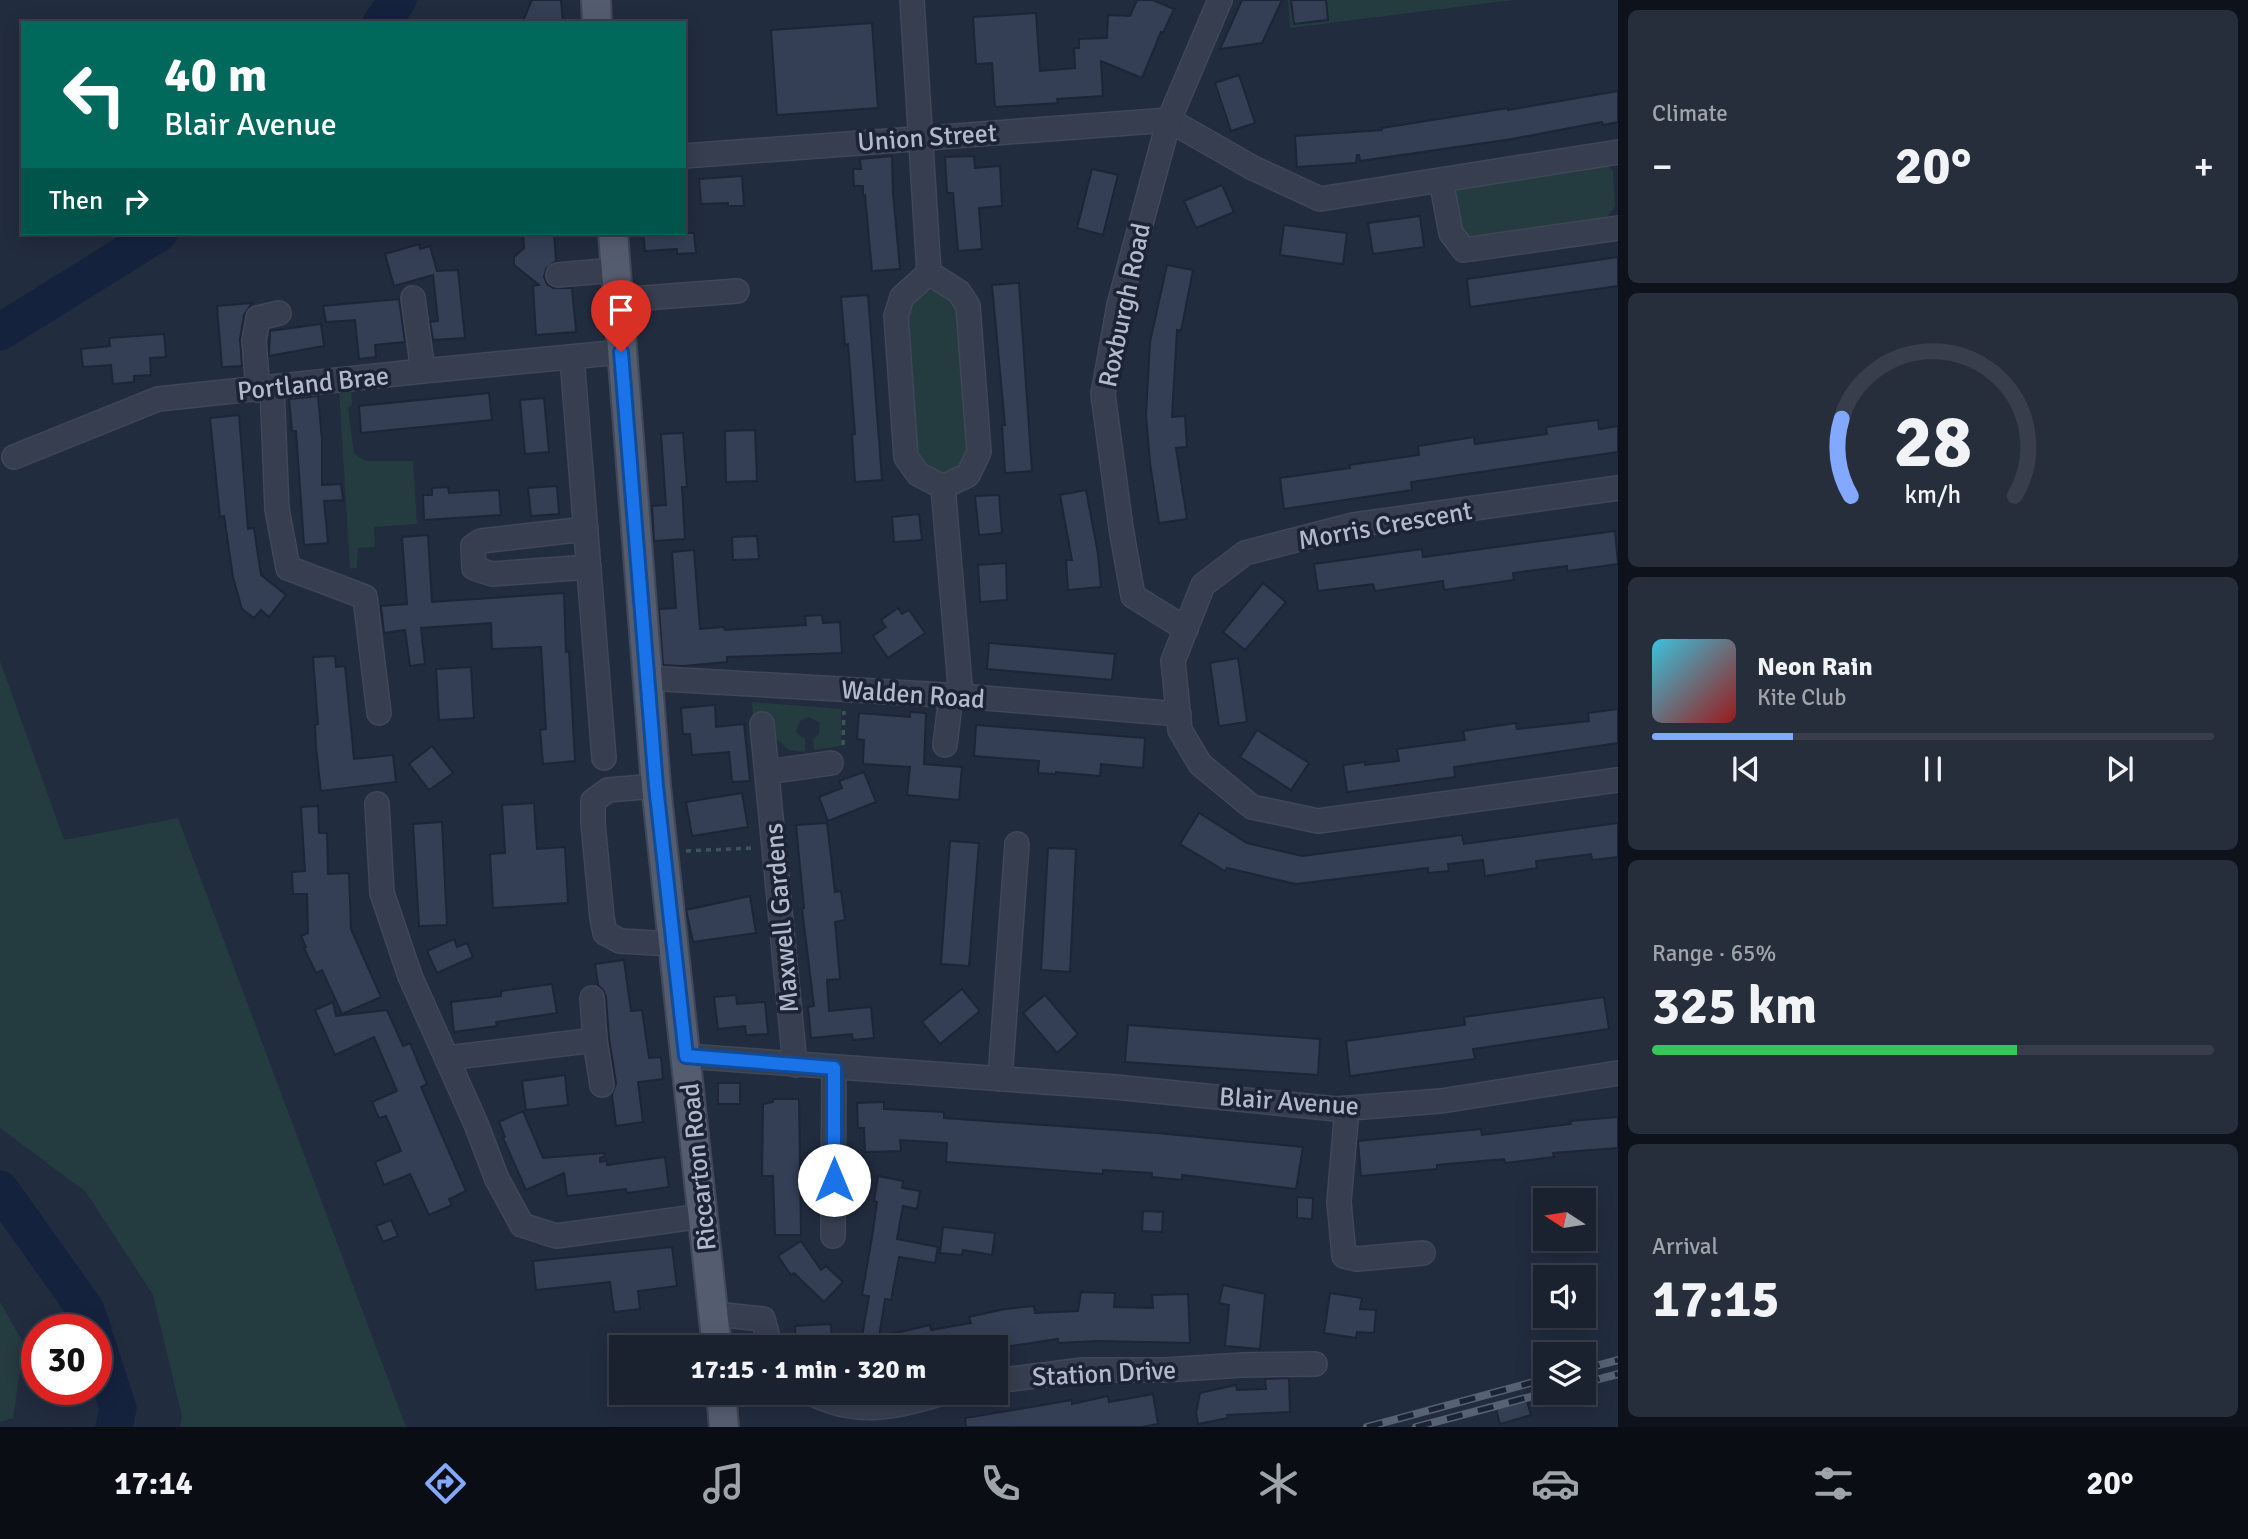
<!DOCTYPE html>
<meta charset="utf-8">
<style>
:root{--surface:#1a212f;--page:#272e3b;--text:#f1f3f6;--muted:#9fa3aa;--line:#383e4b;--accent:#82a8ff}
body{margin:0;font-family:Signika,sans-serif;background:var(--page);color:var(--text);height:100vh;display:flex;flex-direction:column;font-size:26px;white-space:nowrap}
*{box-sizing:border-box;margin:0}
p{font-size:23px;color:var(--muted)}
.icon{flex:none;width:38px;height:38px;fill:none;stroke:currentColor;stroke-width:2;stroke-linecap:round;stroke-linejoin:round}
.map{position:relative;flex:1;overflow:hidden}
.sheet{display:flex;flex-direction:column;gap:10px;padding:10px;background:#0e121a;width:630px}
.sheet>*{flex:none}
.top-card{position:absolute;left:21px;top:21px;width:665px;height:214px;border-radius:0px;box-shadow:0 4px 18px #0003,0 0 0 2px var(--line);background:#00695c;color:#fff;overflow:hidden}
.needle{width:46px;rotate:282deg}
.fabs{position:absolute;left:1533px;top:1188px;display:grid;gap:14px}
.fabs a{display:grid;place-items:center;width:63px;height:63px;border-radius:0px;background:var(--surface);box-shadow:0 4px 18px #0003,0 0 0 2px var(--line);font-size:35px}
.speed{position:absolute;left:21px;top:1314px;display:flex;gap:14px;font-size:35px;font-weight:700;text-align:center}
.speed>*{display:grid;place-content:center;width:91px;height:91px;border-radius:50%;background:var(--surface);box-shadow:0 4px 18px #0003,0 0 0 2px var(--line);line-height:1}
.speed .limit{border:10px solid #d22;background:#fff;color:#111}
.pin{position:absolute;display:grid;place-items:center;width:60px;height:60px;color:#fff;margin:-72px -30px;border-radius:50% 50% 50% 0;rotate:-45deg;box-shadow:0 0 7px #0007}
.pin .icon{rotate:45deg}
.me{position:absolute;width:77px;margin:-38px;rotate:0deg;stroke-linejoin:round;filter:drop-shadow(0 0 5px #0008)}
.turn{display:flex;align-items:center;gap:24px;height:147px;padding:0 28px;font-size:32px}
.turn .icon{width:91px;height:91px;stroke-width:2.5}
.turn b{display:block;font-size:49px;line-height:60px}
.then{display:flex;align-items:center;height:66px;padding:0 28px;background:#0003;gap:14px;font-size:26px}
.big{font-size:52px;font-weight:700;line-height:1.1}
.sheet .widget{flex:1;display:flex;flex-direction:column;justify-content:center;gap:10px;min-width:0;padding:0 24px;border-radius:10px;background:var(--page)}
.sheet .dial{align-items:center;gap:0}
.dial svg{height:182px;overflow:visible;fill:none;stroke:var(--line);stroke-width:7;stroke-linecap:round;text-anchor:middle}
.dial text{fill:var(--text);stroke:none}
.song{display:flex;align-items:center;gap:21px}
.cover{width:84px;height:84px;border-radius:10px;background:linear-gradient(135deg,hsl(190 70% 55%),hsl(0 70% 35%))}
.played{height:7px;border-radius:4px;background:linear-gradient(90deg,var(--accent) 25%,var(--line) 25%)}
.keys{display:flex;justify-content:space-around;direction:ltr}
.heat{display:flex;justify-content:space-between;align-items:center;font-size:38px;direction:ltr}
.charge{height:10px;border-radius:5px;background:linear-gradient(90deg,#34c759 65%,var(--line) 0)}
.trip{position:absolute;left:609px;top:1335px;width:399px;height:70px;border-radius:0px;background:var(--surface);box-shadow:0 4px 18px #0003,0 0 0 2px var(--line);font-weight:700;line-height:70px;text-align:center}
.menu{display:flex;height:112px;justify-content:space-around;align-items:center;background:#0a0d13;color:var(--muted)}
.menu .icon{width:49px;height:49px}
.menu .on{color:var(--accent)}
.menu b{font-size:32px;color:var(--text)}
main{display:flex;flex:1;min-height:0}
.map>svg:first-child{display:block}
.green{fill:#243b40}
.lines{fill:none;stroke-linecap:round;stroke-linejoin:round}
.river{stroke:#14223e;stroke-width:37}
.building{fill:#343f56;stroke:#1d2536;stroke-width:2}
.minor-casing{stroke:#3f4758;stroke-width:26}
.major-casing{stroke:#3f4758;stroke-width:32}
.path{stroke:#3d5458;stroke-width:3.5;stroke-dasharray:5 5;stroke-linecap:butt}
.minor{stroke:#363e4f;stroke-width:23}
.major{stroke:#545d6f;stroke-width:28}
.rail-casing{stroke:#586276;stroke-width:8}
.rail{stroke:#1b2334;stroke-width:5;stroke-dasharray:16;stroke-linecap:butt}
.route-casing{stroke:#114b97;stroke-width:18}
.route{stroke:#1a73e8;stroke-width:12}
.labels{text-anchor:middle;stroke-width:7;stroke-linejoin:round;paint-order:stroke}
.street-label{font-size:26px;fill:#b2b9ca;stroke:#1b2334}
</style>
<main>
<div class="map">
<svg width="1618" height="1427" viewBox="0 0 1618 1427">
<rect width="100%" height="100%" fill="#222c3f"/>
<g class="green">
<path d="M1288 0H1513L1290 28Z"/>
<path d="M1605 163 1613 171 1615 206 1607 217 1483 239 1467 235C1459 218 1448 201 1461 184Z"/>
<path d="M937 289 962 309 972 445C961 475 936 485 916 455L905 321C909 298 915 294 937 289Z"/>
<path d="M351 388 352 405 348 408 354 454 366 461H413L417 524 374 527 375 547 358 548 357 568H350L339 390Z"/>
<path d="M0 661 64 840 178 818 406 1427H180L182 1416 153 1295 86 1192 0 1128Z"/>
<path d="M752 702 841 709V746L814 750 813 739 819 734 820 723 809 717 800 721 796 732 805 739V752L789 750 753 718Z"/>
<path d="M0 1302 24 1344 13 1418 0 1422Z"/>
</g>
<g class="lines">
<g class="river">
<path d="M381 23 398 0"/>
<path d="M0 332 159 233"/>
<path d="M0 1189 86 1310 93 1330"/>
<path d="M96 1341 118 1408 114 1427"/>
</g>
</g>
<g class="building">
<path d="M532 0H561L563 23H522Z"/>
<path d="M1137 0H1153L1174 9 1163 33 1161 32 1142 78 1101 61 1103 96 1057 99 1058 103 995 107 992 63 976 64 973 17 1036 13 1040 71 1075 68 1074 48H1079V39L1107 38 1108 15 1130 16Z"/>
<path d="M1242 0H1282L1262 43 1220 49Z"/>
<path d="M1291 0H1326L1328 20 1294 24Z"/>
<path d="M872 23 878 108 777 115 771 30Z"/>
<path d="M1239 75 1255 123 1231 131 1215 83Z"/>
<path d="M1618 91V122L1603 125 1602 122 1512 139 1360 161 1359 155H1357L1356 163 1297 167 1295 136 1382 130V128L1508 108V110Z"/>
<path d="M892 156 893 193 900 269 872 271 865 195H863V186H854L853 169H861L860 159Z"/>
<path d="M974 156 975 168 1000 166 1002 206 979 208 982 249 958 251 953 193H947L945 157Z"/>
<path d="M1092 169 1118 175 1103 235 1077 228Z"/>
<path d="M742 176 744 206H728V203L701 204 699 179Z"/>
<path d="M1222 185 1234 212 1196 228 1184 201Z"/>
<path d="M1420 216 1424 247 1373 254 1368 223Z"/>
<path d="M1284 225 1347 233 1343 264 1280 255Z"/>
<path d="M523 233H554L556 261 546 269 544 277 547 284 553 288H572L576 332 536 335 533 286 539 285 514 265V257L524 248Z"/>
<path d="M643 233H694L696 253 677 254V249L645 251Z"/>
<path d="M419 244 420 249 430 246 437 271 458 270 465 338 433 340 430 322 438 321 433 275 394 286 385 254Z"/>
<path d="M1618 257V286L1470 307 1467 279Z"/>
<path d="M1167 265 1193 270 1181 331 1177 330 1172 417 1185 416 1187 447 1176 448 1187 519 1159 523 1150 463 1146 415 1150 342Z"/>
<path d="M1019 283 1032 471 1005 473 1002 425H1005L992 285Z"/>
<path d="M868 295 882 480 855 482 852 435 855 434 848 344 845 345 841 297Z"/>
<path d="M399 299 405 342 375 345 376 357 359 359 355 320 326 322 323 306Z"/>
<path d="M252 303 244 315 240 339 242 366 222 367 217 306Z"/>
<path d="M321 324 324 346 269 356 270 331Z"/>
<path d="M164 334 166 357 150 358 151 375 134 376V382L113 384 111 365 83 367 81 349 110 346 109 338Z"/>
<path d="M489 393 492 420 361 433 359 406Z"/>
<path d="M318 396 322 440V485L341 484 343 500 324 501 328 543 304 545 296 431H292L289 399Z"/>
<path d="M544 398 549 452 525 454 520 400Z"/>
<path d="M239 415 248 529 254 528 261 575 286 595 269 617 261 610 254 618 242 609 233 577 224 516 220 517 210 418Z"/>
<path d="M1598 420 1599 429 1618 426V452L1411 482 1412 490 1284 509 1280 478 1350 468 1349 465 1419 455 1418 446 1474 437 1475 444 1547 434 1546 427Z"/>
<path d="M755 430 757 481 726 482 725 431Z"/>
<path d="M683 433 687 487H682L685 539 654 541 652 506 666 505 661 434Z"/>
<path d="M557 486 559 514 531 516 528 488Z"/>
<path d="M448 487 449 493 499 490 501 515 424 520 423 495H432V488Z"/>
<path d="M1086 490 1098 554 1101 587 1068 590 1066 560H1072L1060 495Z"/>
<path d="M999 495 1002 533 979 535 975 496Z"/>
<path d="M919 514 922 540 894 542 892 517Z"/>
<path d="M1615 531 1618 564 1567 571V566L1513 573 1514 580 1444 590 1443 581 1375 591 1373 584 1318 591 1314 564 1422 549 1423 557Z"/>
<path d="M428 535 432 602 564 593 566 652 569 651 575 761 543 764 540 730 546 729 541 647 492 649 491 623 421 628 425 664 410 666 405 630 384 633 381 606 407 604 402 537Z"/>
<path d="M757 536 759 559 733 560 732 537Z"/>
<path d="M694 550 700 629 724 627 725 630 806 625 805 616 822 615 823 623 840 622 842 653 727 657V662L683 666 663 665 659 609 676 608 672 552Z"/>
<path d="M1006 563 1007 600 980 602 978 565Z"/>
<path d="M1263 583 1286 602 1245 650 1223 632Z"/>
<path d="M898 608 902 614 909 610 925 633 888 658 873 636 886 627 881 620Z"/>
<path d="M989 643 1115 654 1112 680 987 669Z"/>
<path d="M335 656 336 667 345 666 354 759 393 755 396 782 321 791 316 748 315 725 318 724 313 657Z"/>
<path d="M1238 658 1247 722 1219 726 1210 663Z"/>
<path d="M471 667 474 718 439 720 436 669Z"/>
<path d="M715 705 716 727 744 724 750 781 732 782 729 752 692 755 690 734H683L681 708Z"/>
<path d="M1618 709V743L1454 767 1455 777 1347 792 1343 765 1365 762V765L1399 761 1397 749 1465 740 1463 731 1516 723 1517 729 1589 721 1588 713Z"/>
<path d="M910 712 926 713 924 764 962 767 959 800 907 795 910 767 863 764 864 740 857 739 859 713 910 717Z"/>
<path d="M976 725 1145 738 1143 768 1101 764 1100 776 1056 772V774L1038 773 1039 761 974 756Z"/>
<path d="M1257 730 1309 763 1291 790 1240 757Z"/>
<path d="M432 746 453 773 429 790 409 764Z"/>
<path d="M864 772 876 802 828 821 819 797 842 788 839 781Z"/>
<path d="M742 793 748 827 692 836 686 802Z"/>
<path d="M534 803 537 849 565 847 568 903 493 908 490 854 505 853 502 805Z"/>
<path d="M318 806 319 833H327L328 874 349 873 351 929 381 997 342 1014 322 970 316 973 304 948 306 947 301 936 308 933 307 894H293L292 872 305 871 301 807Z"/>
<path d="M1199 813 1247 843 1302 856 1462 835 1464 844 1618 823V857L1592 860 1591 854 1536 861 1537 868 1485 876 1483 860 1448 864 1449 871 1428 873V868L1296 884 1227 868 1225 871 1180 844Z"/>
<path d="M442 822 447 925 419 926 413 824Z"/>
<path d="M827 823 835 892 841 891 845 920 835 922 840 979 827 980 829 1011 871 1007 874 1038 853 1040 852 1034 811 1038 808 1007 814 1006 802 909 804 908 796 825Z"/>
<path d="M950 841 979 843 969 966 941 964Z"/>
<path d="M1048 848 1076 849 1070 972 1041 970Z"/>
<path d="M750 896 756 933 693 942 686 910Z"/>
<path d="M454 939 457 947 467 943 473 957 437 973 427 951Z"/>
<path d="M624 960 631 1011 642 1010 649 1058 661 1057 663 1079 638 1082 643 1122 616 1126 612 1095 616 1083 609 1038 606 997 603 990 598 985 595 964Z"/>
<path d="M552 984 557 1013 496 1022 497 1026 454 1032 451 1002 501 996V991Z"/>
<path d="M962 989 980 1011 940 1044 922 1022Z"/>
<path d="M736 995 737 1004 765 1002 768 1034 746 1035 745 1026 718 1029 714 997Z"/>
<path d="M1045 995 1078 1034 1057 1053 1023 1013Z"/>
<path d="M1604 997 1609 1029 1473 1049 1475 1059 1350 1076 1346 1041 1465 1025 1464 1017Z"/>
<path d="M333 1002 336 1016 387 1010 403 1046 410 1043 427 1084 421 1087 466 1191 449 1199 452 1205 429 1215 410 1174 384 1185 375 1162 401 1151 386 1116 379 1118 372 1102 397 1091 374 1037 335 1055 315 1010Z"/>
<path d="M1128 1025 1320 1039 1318 1075 1125 1062Z"/>
<path d="M565 1075 568 1105 526 1110 522 1081Z"/>
<rect x="718" y="1083" width="22" height="21"/>
<path d="M773 1099H799L801 1235H775L773 1176H762L763 1104 773 1102Z"/>
<path d="M884 1102V1109L944 1112V1118L1157 1133 1303 1147 1296 1189 1182 1175V1180L1152 1177V1173L1103 1170V1174L946 1162 947 1143 900 1140 901 1151 865 1152 864 1128H858L857 1103Z"/>
<path d="M523 1111 543 1158 604 1153 605 1156 600 1158V1162L607 1161V1165L665 1157 669 1187 627 1193 626 1189 567 1196 564 1173 526 1190 503 1138 505 1137 499 1122Z"/>
<path d="M1618 1117V1148L1553 1153 1554 1157 1505 1163 1504 1159 1437 1165V1169L1361 1176 1358 1141 1481 1129 1482 1135 1571 1124 1570 1121Z"/>
<path d="M878 1176 903 1181 902 1188 920 1191 917 1209 903 1206 897 1239 938 1247 935 1263 899 1257 891 1300 885 1299 879 1337 930 1325 931 1330 971 1323 969 1317 1005 1309 1034 1306 1035 1313 1078 1311 1081 1292 1115 1293 1114 1307 1153 1308 1152 1295 1188 1294 1190 1343 1098 1341 1058 1343V1339L998 1348H860L869 1296 862 1295 873 1231 877 1202 874 1201Z"/>
<path d="M1297 1197 1313 1198 1312 1219 1297 1218Z"/>
<path d="M1143 1211 1163 1212 1162 1232 1142 1231Z"/>
<path d="M391 1220 398 1236 383 1242 376 1226Z"/>
<path d="M943 1227 995 1233 992 1255 963 1250 962 1255 940 1253Z"/>
<path d="M801 1241 821 1270 826 1266 843 1282 824 1302 794 1273 791 1275 778 1256Z"/>
<path d="M672 1247 677 1286 638 1291 640 1309 614 1312 610 1282 536 1290 533 1261Z"/>
<path d="M1223 1285 1265 1294 1260 1349 1225 1346 1229 1305 1219 1303Z"/>
<path d="M1330 1293 1362 1298 1360 1309 1376 1310 1374 1333 1357 1332 1356 1338 1324 1333Z"/>
<path d="M831 1324 832 1348H796L795 1326Z"/>
<path d="M1289 1378 1290 1412 1227 1415 1228 1418 1198 1424 1196 1413 1200 1393 1236 1385 1237 1390 1266 1389 1265 1379Z"/>
<path d="M1153 1394 1158 1424 1142 1427H966L965 1418 1037 1406 1072 1400V1404L1108 1396 1109 1402Z"/>
<path d="M1527 1401 1531 1415 1500 1424 1496 1409Z"/>
</g>
<g class="lines">
<g class="minor-casing">
<g id="minor">
<path d="M912 0 929 273 902 297 896 316 906 457 918 474 943 487 961 696"/>
<path d="M1169 120 1253 168 1320 199 1618 152"/>
<path d="M684 156 1169 120"/>
<path d="M1441 180 1451 233 1464 250 1618 228"/>
<path d="M929 273 959 292 968 306 979 452 968 475 943 487"/>
<path d="M558 275 615 270"/>
<path d="M413 298 423 371"/>
<path d="M618 300 737 291"/>
<path d="M572 358 604 758"/>
<path d="M272 387 277 509 288 568 365 597 379 713"/>
<path d="M258 390 254 341 258 318 279 313"/>
<path d="M14 457 158 399 423 371 621 352"/>
<path d="M1618 488 1353 525 1245 553 1203 585 1173 661 1180 730 1200 764 1252 807 1318 821 1618 780"/>
<path d="M586 529 481 541 473 546 474 568 492 574 589 567"/>
<path d="M1186 629 1133 596 1121 528 1103 394 1119 305 1169 120 1220 0"/>
<path d="M646 678 961 696 1179 714"/>
<path d="M762 724 795 1065"/>
<path d="M945 745 951 696"/>
<path d="M767 772 831 763"/>
<path d="M656 786 608 790 593 801V823L602 918 605 933 620 941 674 944"/>
<path d="M377 804 382 893 410 976 476 1124 497 1179 522 1225 556 1236 703 1216"/>
<path d="M592 998 595 1040 602 1085"/>
<path d="M686 1056 1115 1087 1337 1109 1441 1101 1618 1073"/>
<path d="M447 1058 595 1040"/>
<path d="M1000 1079 1017 844"/>
<path d="M1347 1108 1339 1202 1344 1256 1357 1259 1423 1253"/>
<path d="M833 1236 834 1068"/>
<path d="M714 1314 763 1319 771 1348"/>
<path d="M996 1381 1083 1370H1165L1242 1365 1315 1364"/>
<path d="M811 1393C859 1417 895 1407 943 1393"/>
</g>
</g>
<g class="major-casing">
<g id="major">
<path d="M596 0 597 23"/>
<path d="M613 233 656 786 717 1348"/>
<path d="M721 1393 724 1427"/>
</g>
</g>
<g class="path">
<path d="M843 745 844 711"/>
<path d="M686 851 752 848"/>
</g>
<use href="#minor" class="minor"/>
<use href="#major" class="major"/>
<g class="rail-casing">
<g id="rail">
<path d="M1584 1369 1618 1360"/>
<path d="M1584 1383 1618 1374"/>
<path d="M1367 1427 1545 1379"/>
<path d="M1416 1427 1545 1393"/>
</g>
</g>
<use href="#rail" class="rail"/>
</g>
<g class="lines">
<g class="route-casing">
<path id="route" d="M621 352 656 786 686 1056 834 1068V1180"/>
</g>
<use href="#route" class="route"/>
</g>
<g class="labels">
<g class="street-label">
<text transform="translate(927 137) rotate(-4)" y="9">Union Street</text>
<text transform="translate(1124 305) rotate(-78)" y="9">Roxburgh Road</text>
<text transform="translate(313 383) rotate(-6)" y="9">Portland Brae</text>
<text transform="translate(1385 525) rotate(-10)" y="9">Morris Crescent</text>
<text transform="translate(913 694) rotate(4)" y="9">Walden Road</text>
<text transform="translate(781 918) rotate(-95)" y="9">Maxwell Gardens</text>
<text transform="translate(1289 1101) rotate(4)" y="9">Blair Avenue</text>
<text transform="translate(698 1167) rotate(-96)" y="9">Riccarton Road</text>
<text transform="translate(1104 1373) rotate(-3)" y="9">Station Drive</text>
</g>
</g>
</svg>
<div class="fabs">
<a><svg class="needle" viewBox="-14 -14 28 28"><path d="M0-13l5 13h-10z" fill="#e53935"/><path d="M0 13l5-13h-10z" fill="#9fa3aa"/></svg></a>
<a><svg class="icon" aria-label="sound" viewBox="0 0 24 24"><path d="M4 9h4l5-4v14l-5-4H4zM17 9q2 3 0 6"/></svg></a>
<a><svg class="icon" aria-label="layers" viewBox="0 0 24 24"><path d="M12 4l9 5-9 5-9-5zM3 14l9 5 9-5"/></svg></a>
</div>
<div class="speed"><div class="limit">30</div></div>
<div class="pin" style="left:621px;top:352px;background:#d93025"><svg class="icon" aria-label="arrive" viewBox="0 0 24 24"><path d="M6 21V4h12l-3 4 3 4H6"/></svg></div>
<svg class="me" style="left:834px;top:1180px" viewBox="-20 -20 40 40"><circle r="19" fill="#fff"/><path d="M0-13L10 11 0 6-10 11z" fill="#1a73e8"/></svg>
<div class="trip">17:15 · 1 min · 320 m</div>
<div class="top-card">
<div class="turn"><svg class="icon" aria-label="left" viewBox="0 0 24 24"><path d="M17 20v-9H6M10 6l-5 5 5 5"/></svg><div><b>40 m</b>Blair Avenue</div></div>
<div class="then">Then<svg class="icon" aria-label="right" viewBox="0 0 24 24"><path d="M7 20v-9h11M14 6l5 5-5 5"/></svg></div>
</div>
</div>
<section class="sheet">
<div class="widget"><p>Climate</p>
<div class="heat"><a>−</a><b class="big">20°</b><a>+</a></div>
</div>
<div class="widget dial"><svg viewBox="0 0 100 80">
<path d="M14 69A42 42 0 1 1 86 69"/>
<path d="M14 69A42 42 0 0 1 10 35" stroke="#82a8ff"/>
<text x="50" y="56" font-size="32" font-weight="700">28</text>
<text x="50" y="72" font-size="11">km/h</text>
</svg></div>
<div class="widget">
<div class="song"><i class="cover"></i><div><b>Neon Rain</b><p>Kite Club</p></div></div>
<div class="played"></div>
<div class="keys"><svg class="icon" aria-label="previous" viewBox="0 0 24 24"><path d="M18 5L8 12l10 7zM5 5v14"/></svg><svg class="icon" aria-label="pause" viewBox="0 0 24 24"><path d="M8 5v14M16 5v14"/></svg><svg class="icon" aria-label="next" viewBox="0 0 24 24"><path d="M6 5l10 7-10 7zM19 5v14"/></svg></div>
</div>
<div class="widget"><p>Range · 65%</p><b class="big">325 km</b><div class="charge"></div></div>
<div class="widget"><p>Arrival</p><b class="big">17:15</b></div>
</section>
</main>
<nav class="menu">
<b>17:14</b>
<svg class="icon on" aria-label="directions" viewBox="0 0 24 24"><path d="M12 3l9 9-9 9-9-9zM9 14v-3h6M13 9l2 2-2 2"/></svg>
<svg class="icon" aria-label="music" viewBox="0 0 24 24"><path d="M9 18V5l10-2v13"/><circle cx="6" cy="18" r="3"/><circle cx="16" cy="16" r="3"/></svg>
<svg class="icon" aria-label="phone" viewBox="0 0 24 24"><path d="M5 4h4l2 5-3 2q2 4 5 5l2-3 5 2v4C11 20 4 13 5 4z"/></svg>
<svg class="icon" aria-label="climate" viewBox="0 0 24 24"><path d="M12 3v18M4 7l16 10M4 17L20 7"/></svg>
<svg class="icon" aria-label="car" viewBox="0 0 24 24"><path d="M5 17H2v-5l4-1 3-4h7l3 4 3 1v5h-3M9 17h6M6 11h13"/><circle cx="7" cy="17" r="2"/><circle cx="17" cy="17" r="2"/></svg>
<svg class="icon" aria-label="filters" viewBox="0 0 24 24"><path d="M4 7h16M4 17h16"/><circle cx="9" cy="7" r="2"/><circle cx="15" cy="17" r="2"/></svg>
<b>20°</b>
</nav>
